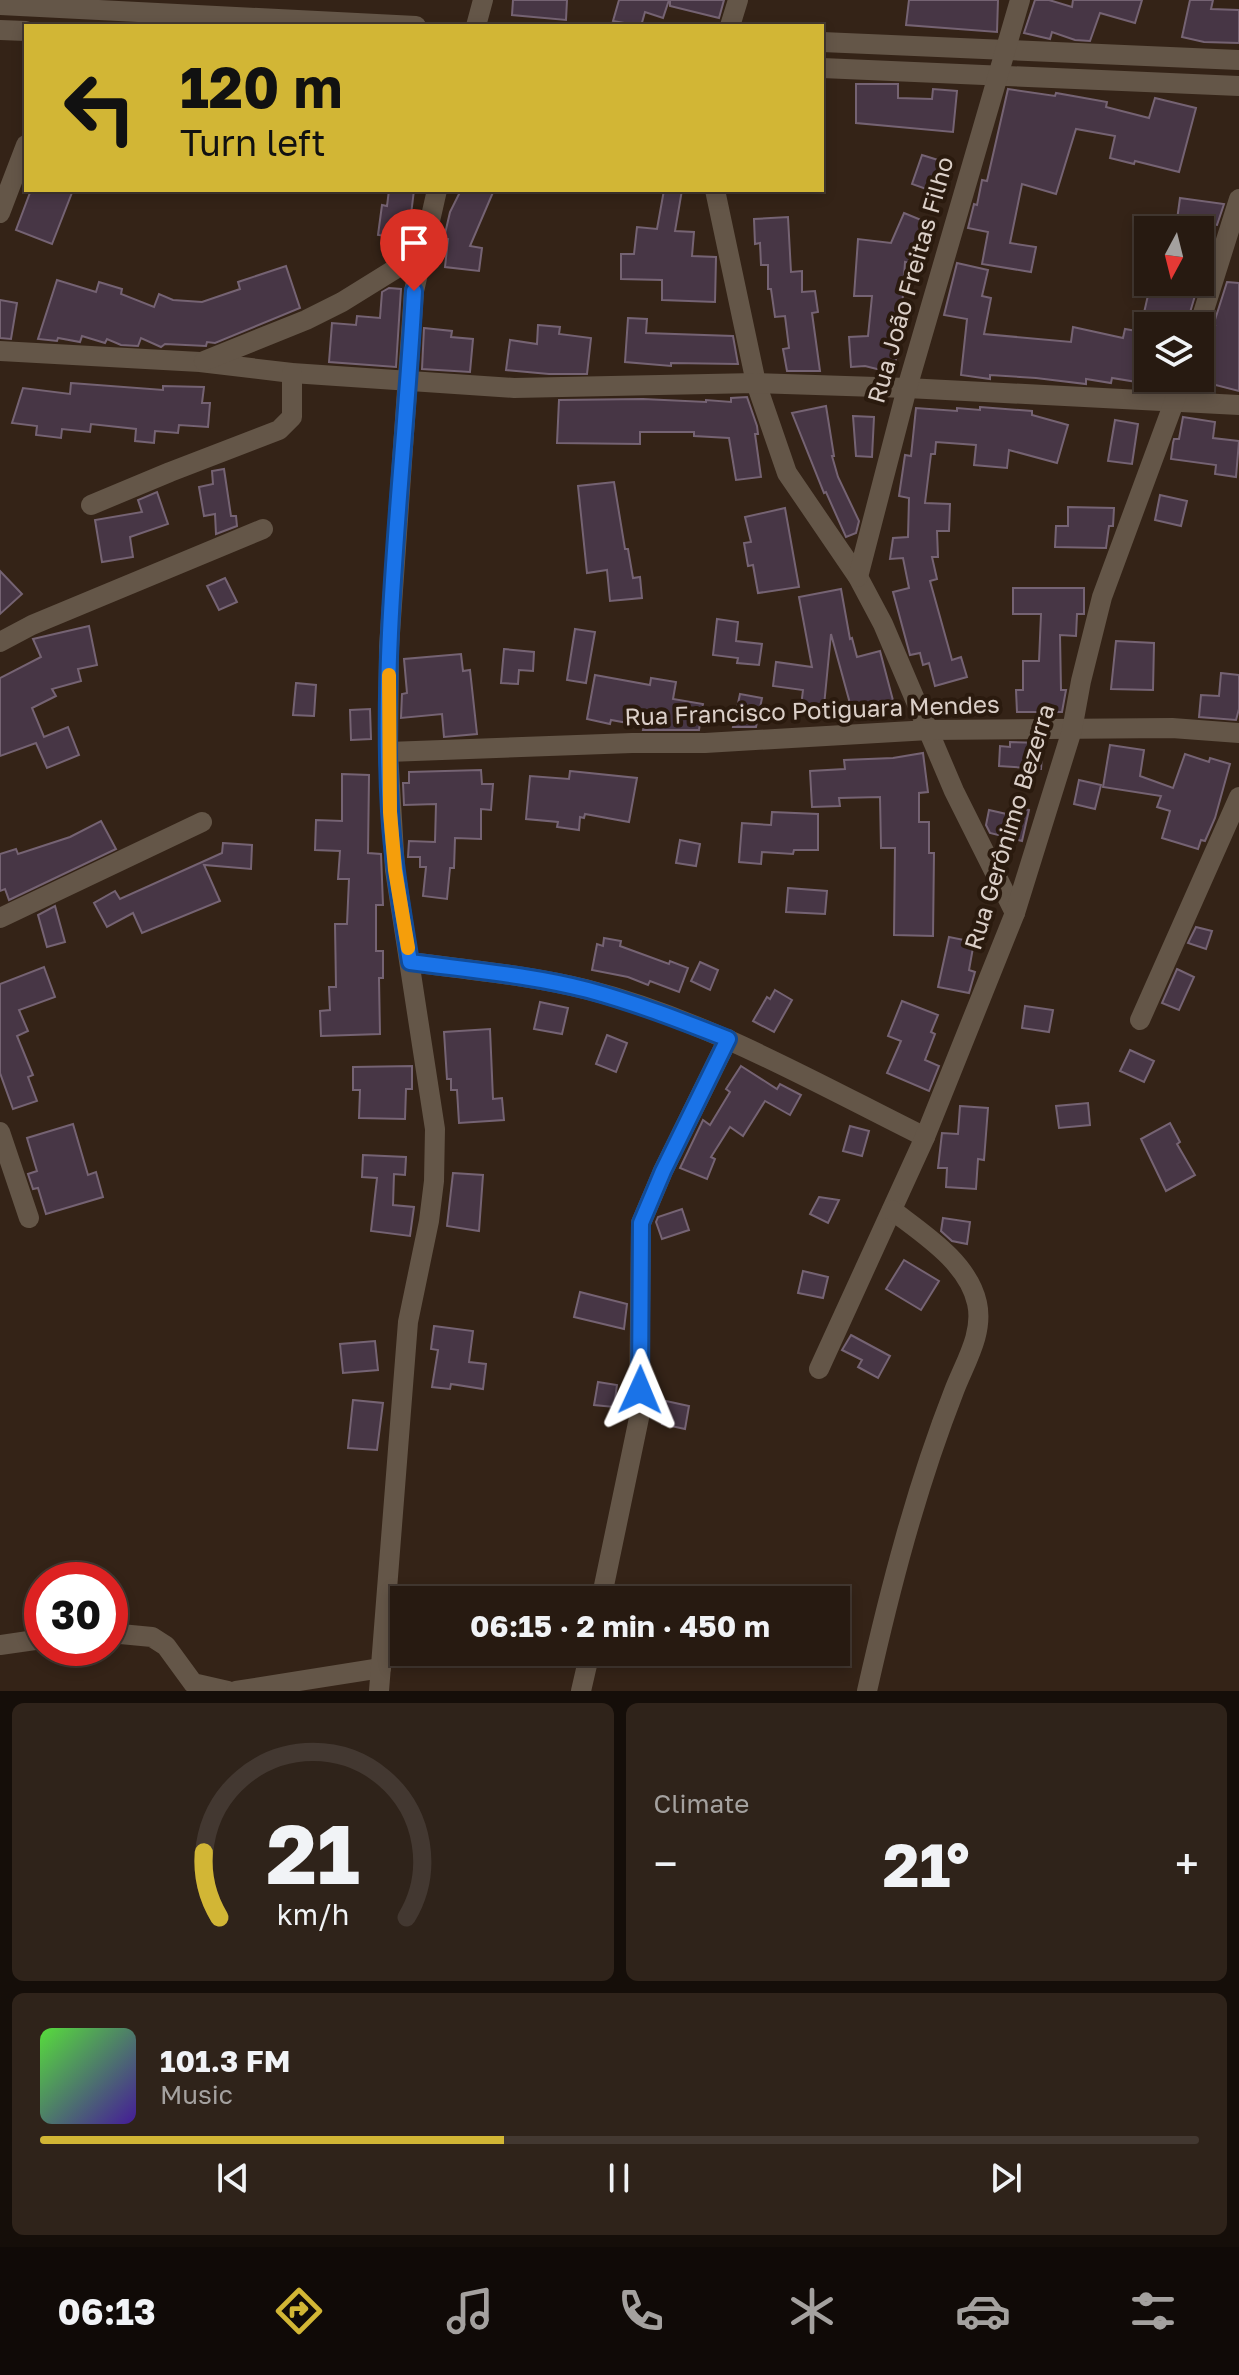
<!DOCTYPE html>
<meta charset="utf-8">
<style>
:root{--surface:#271a11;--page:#2f231a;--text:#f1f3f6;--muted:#a4a19f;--line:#433831;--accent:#d2b635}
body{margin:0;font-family:"Golos Text",sans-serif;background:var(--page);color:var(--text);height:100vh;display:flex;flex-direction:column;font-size:30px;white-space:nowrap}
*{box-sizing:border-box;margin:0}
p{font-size:26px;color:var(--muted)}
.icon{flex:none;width:44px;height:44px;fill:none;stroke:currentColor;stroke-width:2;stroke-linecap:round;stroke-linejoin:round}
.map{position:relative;height:1691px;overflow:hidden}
.sheet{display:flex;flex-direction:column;gap:12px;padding:12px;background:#150e09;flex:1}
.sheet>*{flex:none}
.top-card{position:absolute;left:24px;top:24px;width:800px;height:168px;border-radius:0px;box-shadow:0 4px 12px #0003,0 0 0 2px var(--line);background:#d2b635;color:#111;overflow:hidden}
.needle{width:52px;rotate:187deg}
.controls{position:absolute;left:1134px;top:216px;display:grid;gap:16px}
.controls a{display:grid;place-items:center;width:80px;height:80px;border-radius:0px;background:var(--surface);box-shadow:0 4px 12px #0003,0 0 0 2px var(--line);font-size:40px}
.speed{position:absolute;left:24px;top:1562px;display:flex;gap:16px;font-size:40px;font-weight:700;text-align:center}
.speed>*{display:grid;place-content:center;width:104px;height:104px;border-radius:50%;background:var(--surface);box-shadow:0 4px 12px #0003,0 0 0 2px var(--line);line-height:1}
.speed .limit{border:12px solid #d22;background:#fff;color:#111}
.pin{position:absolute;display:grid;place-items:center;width:68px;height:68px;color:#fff;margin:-82px -34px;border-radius:50% 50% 50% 0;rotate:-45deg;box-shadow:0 0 8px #0007}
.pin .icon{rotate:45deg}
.me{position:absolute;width:88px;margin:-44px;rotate:1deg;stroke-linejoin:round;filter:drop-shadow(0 0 6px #0008)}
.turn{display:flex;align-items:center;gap:28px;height:168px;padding:0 24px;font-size:36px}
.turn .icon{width:104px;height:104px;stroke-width:2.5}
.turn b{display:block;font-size:56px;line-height:68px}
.big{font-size:60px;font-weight:700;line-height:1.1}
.sheet .tile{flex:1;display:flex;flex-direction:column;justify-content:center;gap:12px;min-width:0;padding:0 28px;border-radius:12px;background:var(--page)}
.sheet .dial{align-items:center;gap:0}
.dial svg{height:208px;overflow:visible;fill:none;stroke:var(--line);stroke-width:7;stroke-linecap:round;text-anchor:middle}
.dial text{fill:var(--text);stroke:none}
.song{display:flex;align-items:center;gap:24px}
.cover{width:96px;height:96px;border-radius:12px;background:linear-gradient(135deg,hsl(110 70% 55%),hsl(260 70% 35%))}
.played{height:8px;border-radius:4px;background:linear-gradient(90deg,var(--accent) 40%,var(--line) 40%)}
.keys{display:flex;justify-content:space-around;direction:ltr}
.heat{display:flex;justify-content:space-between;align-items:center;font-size:44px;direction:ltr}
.sheet .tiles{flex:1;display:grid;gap:12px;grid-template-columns:1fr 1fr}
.tile:last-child{grid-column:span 2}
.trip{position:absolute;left:390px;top:1586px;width:460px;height:80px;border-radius:0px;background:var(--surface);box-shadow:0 4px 12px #0003,0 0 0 2px var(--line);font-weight:700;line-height:80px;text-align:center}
.dock{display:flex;height:128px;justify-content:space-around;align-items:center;background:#100a07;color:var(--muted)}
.dock .icon{width:56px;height:56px}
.dock .active{color:var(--accent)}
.dock b{font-size:36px;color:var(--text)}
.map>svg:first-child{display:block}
.building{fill:#473645;stroke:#756373;stroke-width:2}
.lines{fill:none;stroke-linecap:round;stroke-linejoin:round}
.minor{stroke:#645648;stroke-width:20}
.route-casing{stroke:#114b97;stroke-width:20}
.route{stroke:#1a73e8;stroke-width:14}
.slow{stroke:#f59e0b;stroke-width:14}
.labels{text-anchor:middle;stroke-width:8;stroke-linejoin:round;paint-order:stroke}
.street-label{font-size:24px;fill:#dbcfc8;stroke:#2a1a0e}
</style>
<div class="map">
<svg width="1239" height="1691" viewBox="0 0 1239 1691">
<rect width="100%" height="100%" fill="#342317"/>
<g class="building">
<path d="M513 0H567L566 20 512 15Z"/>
<path d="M619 0H669L663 18 645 12 641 26 613 21Z"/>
<path d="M670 0H724L719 18 670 6Z"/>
<path d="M909 0H998L997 32 906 25Z"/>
<path d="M1035 0H1049L1072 7 1073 0H1142L1135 23 1100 13 1090 41 1075 40 1052 32 1050 39 1024 33Z"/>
<path d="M1190 0H1213L1211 9 1239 10V43L1204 42 1182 37Z"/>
<path d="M856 84H898V98L932 99 933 89 957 91 953 132 856 123Z"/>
<path d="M1008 89 1055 96 1056 93 1107 102 1106 107 1149 118 1155 98 1196 108 1179 172 1135 161 1134 164 1110 158 1115 136 1076 129 1056 194 1022 184 1010 243 1036 247 1031 272 982 264 988 232 968 228 974 204 977 205 982 180 987 181Z"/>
<path d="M922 155 954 165 943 195 912 184Z"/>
<path d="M31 190H73L52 244 16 230Z"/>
<path d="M389 190H414L408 239 378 235 382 205 387 206Z"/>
<path d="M461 190H494L470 246 482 248 479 271 445 267 448 239 444 238 450 212Z"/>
<path d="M664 190H682L675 231 694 232 692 256 716 257 715 302 662 300V280L621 279V254H634L637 227 657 229Z"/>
<path d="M1180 198 1224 204 1217 225 1177 220Z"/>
<path d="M904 213 931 224 919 252 918 264 905 262 900 341 893 373 865 366 851 367 849 337 868 336 872 296H854L858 239 891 243Z"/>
<path d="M788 217 791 272 802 271V292L815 291 818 312 812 313 820 371H787L783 349 789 348 785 316 775 317 771 289H768V265H761L760 243 755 244 754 219Z"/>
<path d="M957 263 988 270 982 296 991 298 984 334 1071 342 1073 327 1123 338 1125 329 1148 333V378L1138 376 1137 382 1112 378 1111 383 1086 379V384L1036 378 990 375V379L961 375 967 319 944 315Z"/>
<path d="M286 266 300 308 215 343 207 342 206 346 165 344 161 347 141 338 138 346 121 345 107 339 105 343 82 336 80 342 58 338 57 341 38 339 57 280 96 292 99 282 122 289 121 294 154 307 159 294 173 300 202 302 240 289 238 282Z"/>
<path d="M1151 282H1199L1186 326H1141Z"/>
<path d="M1227 282 1239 283V391L1200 381 1215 326H1213Z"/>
<path d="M389 288 401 289 396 367 329 362 332 323 356 325 357 316 380 318 382 292Z"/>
<path d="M0 300 17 303 11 339 0 338Z"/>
<path d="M628 318 647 319 646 333 733 336 738 364 671 363V366L625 362Z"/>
<path d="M538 325 560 327 559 334 591 338 587 374H549L506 370 510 340 537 344Z"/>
<path d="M424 328 452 331 451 337 473 339 470 372 422 369Z"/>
<path d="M71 383 163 390V386L204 387 202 403H210L208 427 179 425 178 433 155 431 154 443 135 441 136 429 91 424 90 432 62 429 61 438 36 435 37 426 12 423 23 388 70 394Z"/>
<path d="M747 397 757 426 758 434H755L761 477 736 480 729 438 694 436V432H640V444L557 443 559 400 643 399 706 402V400L731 402V398Z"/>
<path d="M826 406 834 456H832L838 477 859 521 856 533 846 537 826 492 824 493 792 413Z"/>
<path d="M980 407 1032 411V415L1068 425 1057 463 1009 450 1007 468 974 465 976 445 936 442 935 454H931L925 503 950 504 949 531H937L938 557H932L937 579 930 581 952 660 961 657 967 677 935 686 929 663 923 665 920 653 910 655 893 592 909 588 903 558 890 559 893 538 908 537 909 498 899 496 905 455 911 456 916 408 957 411V408L980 410Z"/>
<path d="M853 416 874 417 872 457 856 456Z"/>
<path d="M1183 417 1215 422 1213 438 1239 441 1236 477 1215 474 1216 465 1171 459 1173 443 1174 439H1179Z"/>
<path d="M1115 420 1138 424 1132 464 1108 461Z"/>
<path d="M224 469 231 516H236L237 526 216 534 215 514 204 516 199 487 213 484 212 471Z"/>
<path d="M614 482 625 549H628L633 578 640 577 642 598 610 601 607 570 587 573 578 486Z"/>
<path d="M157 492 168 524 130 537 133 557 102 562 95 520 142 512 138 500Z"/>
<path d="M1160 495 1187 501 1181 526 1155 520Z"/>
<path d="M1068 507 1114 508 1113 526H1109L1106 548 1055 547 1056 526H1068Z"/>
<path d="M785 508 799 587 758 593 753 565 748 566 744 543 751 542 745 517Z"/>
<path d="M0 571 22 594 0 614Z"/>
<path d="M225 578 237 602 219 610 207 586Z"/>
<path d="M1013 588H1084V614H1077L1076 636 1060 635 1061 690H1066L1062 712H1017L1016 690H1023V661H1039L1041 614H1013Z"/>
<path d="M841 589 850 639 852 638 857 657 880 651 895 708 854 718 831 634 823 716 800 714 803 690 773 686 776 662 812 667 799 597Z"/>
<path d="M717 619 738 622 736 641 762 644 759 665 737 663 738 658 713 655Z"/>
<path d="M89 626 97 665 78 669 81 681 52 689 56 696 32 708 44 737 68 727 79 755 47 768 36 743 0 756V678L41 657 33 639Z"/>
<path d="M575 629 595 632 586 683 567 680Z"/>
<path d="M1116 641 1154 643 1153 690 1111 689Z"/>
<path d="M504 649 534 652 533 671 519 670 518 684 501 683Z"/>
<path d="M461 654 463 671 470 670 477 734 444 737 442 714 401 718 402 694 407 693 404 659Z"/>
<path d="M1221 673 1239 675V709L1236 720 1199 717 1201 695 1219 696Z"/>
<path d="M595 675 650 685 651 678 676 682 673 699 703 704 699 730H643L644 726 611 720 610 724 587 719Z"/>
<path d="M296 683 316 685 314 716 293 715Z"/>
<path d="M740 694 762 698 756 727H733Z"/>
<path d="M370 709 371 739 351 740 350 710Z"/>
<path d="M1010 742 1043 743 1041 769 999 766 1000 746 1010 747Z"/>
<path d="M1110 745 1144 750 1140 776 1173 788 1185 754 1209 762 1210 758 1230 764 1215 818 1205 841 1201 840 1198 849 1162 838 1170 811 1157 807 1161 796 1103 787Z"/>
<path d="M923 753 928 792 919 793V822H929V853H934L933 936 894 935 895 848H881L880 797 839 798 840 806 812 807 810 771 845 769 844 760 893 758Z"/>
<path d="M481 770 482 784H493L491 810 481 809V839L455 838 454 868H450L447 899 423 896 426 867H420V857H408L409 841 435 842 436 804 404 805 403 783H409V772Z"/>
<path d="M570 771 637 778 629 822 585 814 584 818 580 817 579 830 557 827 558 822 526 819 530 776 569 779Z"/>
<path d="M342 774 369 775 368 853 381 854 383 905H376V951H383V978H379L380 1034 321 1036 320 1011 330 1010 329 987H336L335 924H347L349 879H338L340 851 315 850 316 820 342 821Z"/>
<path d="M1079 780 1101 785 1095 809 1074 804Z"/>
<path d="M1013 806 1029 810 1022 841 990 833 986 825 989 810 1011 815Z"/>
<path d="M772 812 818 814V850H794L793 854 762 852 761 864 739 862 742 823 771 825Z"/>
<path d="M101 821 116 849 9 900 5 889 0 891V854L16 849 18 854 70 837Z"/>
<path d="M680 840 700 844 696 866 676 863Z"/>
<path d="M223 843 252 845 251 869 204 865 220 901 142 933 133 913 107 927 94 903 115 891 120 899 222 853Z"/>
<path d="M788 888 827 891 825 914 786 912Z"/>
<path d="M55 906 65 942 47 947 38 915Z"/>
<path d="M1196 927 1212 931 1206 949 1188 943Z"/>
<path d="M949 937 974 942 969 970 975 972 969 993 938 987Z"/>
<path d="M604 938 621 941 620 946 669 964 670 961 688 968 679 992 650 981 648 985 628 977 592 970 597 944 603 946Z"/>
<path d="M700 962 718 970 710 990 691 981Z"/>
<path d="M44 967 55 997 19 1010 28 1031 17 1036 33 1075 28 1077 37 1101 13 1109 0 1073V984Z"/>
<path d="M1177 969 1194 977 1179 1010 1162 1003Z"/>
<path d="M775 990 792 1000 774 1032 753 1021 767 997 770 999Z"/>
<path d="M902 1001 938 1015 931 1032 935 1034 925 1060 939 1066 929 1091 887 1073 901 1041 888 1036Z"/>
<path d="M540 1002 568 1008 562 1034 534 1029Z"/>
<path d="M1025 1006 1053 1010 1049 1032 1022 1028Z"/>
<path d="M490 1029 493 1099 502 1098 504 1120 459 1123 457 1090H451V1079H447L444 1032Z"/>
<path d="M607 1035 627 1043 616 1072 596 1064Z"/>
<path d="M1130 1050 1154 1061 1144 1082 1120 1071Z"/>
<path d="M412 1066V1089H406L405 1119 359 1118 360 1090H353V1067Z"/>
<path d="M741 1066 777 1089 780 1084 801 1095 790 1115 765 1101 743 1136 730 1127 711 1157 715 1159 707 1179 680 1168 703 1120 710 1125 730 1092 726 1089Z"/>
<path d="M1088 1103 1090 1125 1059 1128 1056 1106Z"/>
<path d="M960 1106 988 1108 984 1160 978 1159 976 1189 946 1187 947 1168H938L942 1133 958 1134Z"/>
<path d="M1170 1123 1180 1142 1177 1144 1195 1175 1166 1191 1141 1139Z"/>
<path d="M73 1124 88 1175 96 1172 103 1197 46 1214 38 1188 33 1189 28 1174 37 1171 27 1138Z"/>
<path d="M850 1126 869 1131 862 1156 843 1151Z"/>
<path d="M363 1155 406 1157 405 1175 394 1174 393 1205 414 1207 410 1236 371 1231 377 1178 362 1177Z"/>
<path d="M453 1173 483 1175 479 1231 447 1226Z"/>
<path d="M819 1197 839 1200 828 1223 810 1214Z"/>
<path d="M682 1209 689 1230 662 1239 656 1222 658 1217Z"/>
<path d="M943 1218 970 1222 967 1244 952 1241 941 1231Z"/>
<path d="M904 1260 939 1281 921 1310 886 1289Z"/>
<path d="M803 1271 828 1277 823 1298 798 1293Z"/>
<path d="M580 1292 627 1304 624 1329 574 1317Z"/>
<path d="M434 1326 473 1331 469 1362 486 1364 483 1389 451 1384 450 1389 432 1387 438 1350 431 1349Z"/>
<path d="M851 1335 890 1356 878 1378 858 1367 862 1360 842 1350Z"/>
<path d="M375 1341 378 1370 343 1373 340 1344Z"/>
<path d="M598 1382 617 1385 614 1407 594 1405Z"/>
<path d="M353 1400 383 1403 377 1450 348 1448Z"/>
<path d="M666 1401 689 1406 685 1429 662 1424Z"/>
</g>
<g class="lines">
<g class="minor">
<path d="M0 5 416 26"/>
<path d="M476 26 483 0"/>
<path d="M730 26 738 0"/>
<path d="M0 30 26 31"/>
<path d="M822 42 1239 60"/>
<path d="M822 68 1239 86"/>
<path d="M715 190 756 383 787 473 858 577 883 624 954 791 1015 913"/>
<path d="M0 213 26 145"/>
<path d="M1199 326 1239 199"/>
<path d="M0 351 200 362 292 373 514 388 756 383 907 388 1239 405"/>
<path d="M204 361 306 320 342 302 421 253"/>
<path d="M91 505 170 472 279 430 292 417V373"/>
<path d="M858 577 907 388 1020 0"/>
<path d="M0 642 32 625 263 529"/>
<path d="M388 752 632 743H705L929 730 1172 728 1239 733"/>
<path d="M0 918 202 822"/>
<path d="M410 962C469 970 528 975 585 989 705 1019 814 1082 925 1137"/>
<path d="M1140 1020 1239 797"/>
<path d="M0 1132 29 1218"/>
<path d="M819 1369 925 1137 1015 913 1072 730 1081 681 1102 597 1183 378"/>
<path d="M601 1600 639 1418 641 1223 663 1171 728 1039"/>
<path d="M110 1633 152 1637 166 1646 193 1683 228 1691"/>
<path d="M0 1645 42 1639"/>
<path d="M236 1691 381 1668"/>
<path d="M379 1691 408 1322 429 1221 434 1181 435 1129 395 870 388 752 389 647 414 291 437 190"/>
<path d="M581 1691 590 1652"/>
<path d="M867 1691C890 1589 916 1488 954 1391 964 1364 984 1334 977 1303 968 1262 923 1234 892 1210"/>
</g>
</g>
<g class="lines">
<g class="route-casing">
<path id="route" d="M414 291C405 464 380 638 390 811 393 862 402 912 410 962 469 970 530 975 588 990 636 1003 682 1021 728 1039L663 1171 641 1223 640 1390"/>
</g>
<use href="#route" class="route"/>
<path class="slow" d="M389 675 390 812 395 870 408 948"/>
</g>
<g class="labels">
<g class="street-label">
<text transform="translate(911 280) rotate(-74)" y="8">Rua João Freitas Filho</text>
<text transform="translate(812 711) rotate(-2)" y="8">Rua Francisco Potiguara Mendes</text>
<text transform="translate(1010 827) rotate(-73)" y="8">Rua Gerônimo Bezerra</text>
</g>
</g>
</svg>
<div class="controls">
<a><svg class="needle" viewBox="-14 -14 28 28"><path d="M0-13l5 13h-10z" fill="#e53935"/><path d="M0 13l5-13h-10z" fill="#a4a19f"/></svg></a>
<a><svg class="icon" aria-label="layers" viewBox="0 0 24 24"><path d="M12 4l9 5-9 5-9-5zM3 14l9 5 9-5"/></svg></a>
</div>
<div class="speed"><div class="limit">30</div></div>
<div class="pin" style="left:414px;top:291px;background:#d93025"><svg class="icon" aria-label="arrive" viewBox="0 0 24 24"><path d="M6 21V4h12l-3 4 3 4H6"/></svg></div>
<svg class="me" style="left:640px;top:1390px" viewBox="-20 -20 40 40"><path d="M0-17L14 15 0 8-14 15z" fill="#1a73e8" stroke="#fff" stroke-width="4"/></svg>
<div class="trip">06:15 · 2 min · 450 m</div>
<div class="top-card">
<div class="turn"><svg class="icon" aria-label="left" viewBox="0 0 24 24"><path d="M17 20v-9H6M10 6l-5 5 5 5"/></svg><div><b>120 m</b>Turn left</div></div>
</div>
</div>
<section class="sheet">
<div class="tiles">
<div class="tile dial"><svg viewBox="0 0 100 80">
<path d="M14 69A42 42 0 1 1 86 69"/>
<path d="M14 69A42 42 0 0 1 8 44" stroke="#d2b635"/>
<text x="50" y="56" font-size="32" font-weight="700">21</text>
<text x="50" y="72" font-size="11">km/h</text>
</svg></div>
<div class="tile"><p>Climate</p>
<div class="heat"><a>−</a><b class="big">21°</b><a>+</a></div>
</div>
<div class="tile">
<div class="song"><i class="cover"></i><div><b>101.3 FM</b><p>Music</p></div></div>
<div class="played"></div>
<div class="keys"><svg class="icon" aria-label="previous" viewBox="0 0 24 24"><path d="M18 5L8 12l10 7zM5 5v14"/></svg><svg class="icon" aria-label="pause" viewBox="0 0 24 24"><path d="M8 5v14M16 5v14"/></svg><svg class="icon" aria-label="next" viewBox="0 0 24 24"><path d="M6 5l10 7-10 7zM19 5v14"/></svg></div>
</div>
</div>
</section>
<nav class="dock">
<b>06:13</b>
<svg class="icon active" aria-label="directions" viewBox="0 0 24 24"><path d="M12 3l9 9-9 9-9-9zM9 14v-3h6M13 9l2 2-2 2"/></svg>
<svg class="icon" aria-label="music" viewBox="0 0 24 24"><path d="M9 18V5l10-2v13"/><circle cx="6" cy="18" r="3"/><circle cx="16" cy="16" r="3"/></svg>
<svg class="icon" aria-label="phone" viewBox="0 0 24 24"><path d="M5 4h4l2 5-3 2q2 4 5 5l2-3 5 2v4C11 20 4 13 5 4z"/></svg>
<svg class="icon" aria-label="climate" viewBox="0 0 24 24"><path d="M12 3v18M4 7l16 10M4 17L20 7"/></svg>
<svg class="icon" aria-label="car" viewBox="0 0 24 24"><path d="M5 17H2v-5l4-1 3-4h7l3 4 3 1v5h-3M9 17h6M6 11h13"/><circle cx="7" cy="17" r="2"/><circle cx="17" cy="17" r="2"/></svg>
<svg class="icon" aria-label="filters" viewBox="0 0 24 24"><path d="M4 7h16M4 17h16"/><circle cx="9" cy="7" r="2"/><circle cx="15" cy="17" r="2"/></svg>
</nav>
